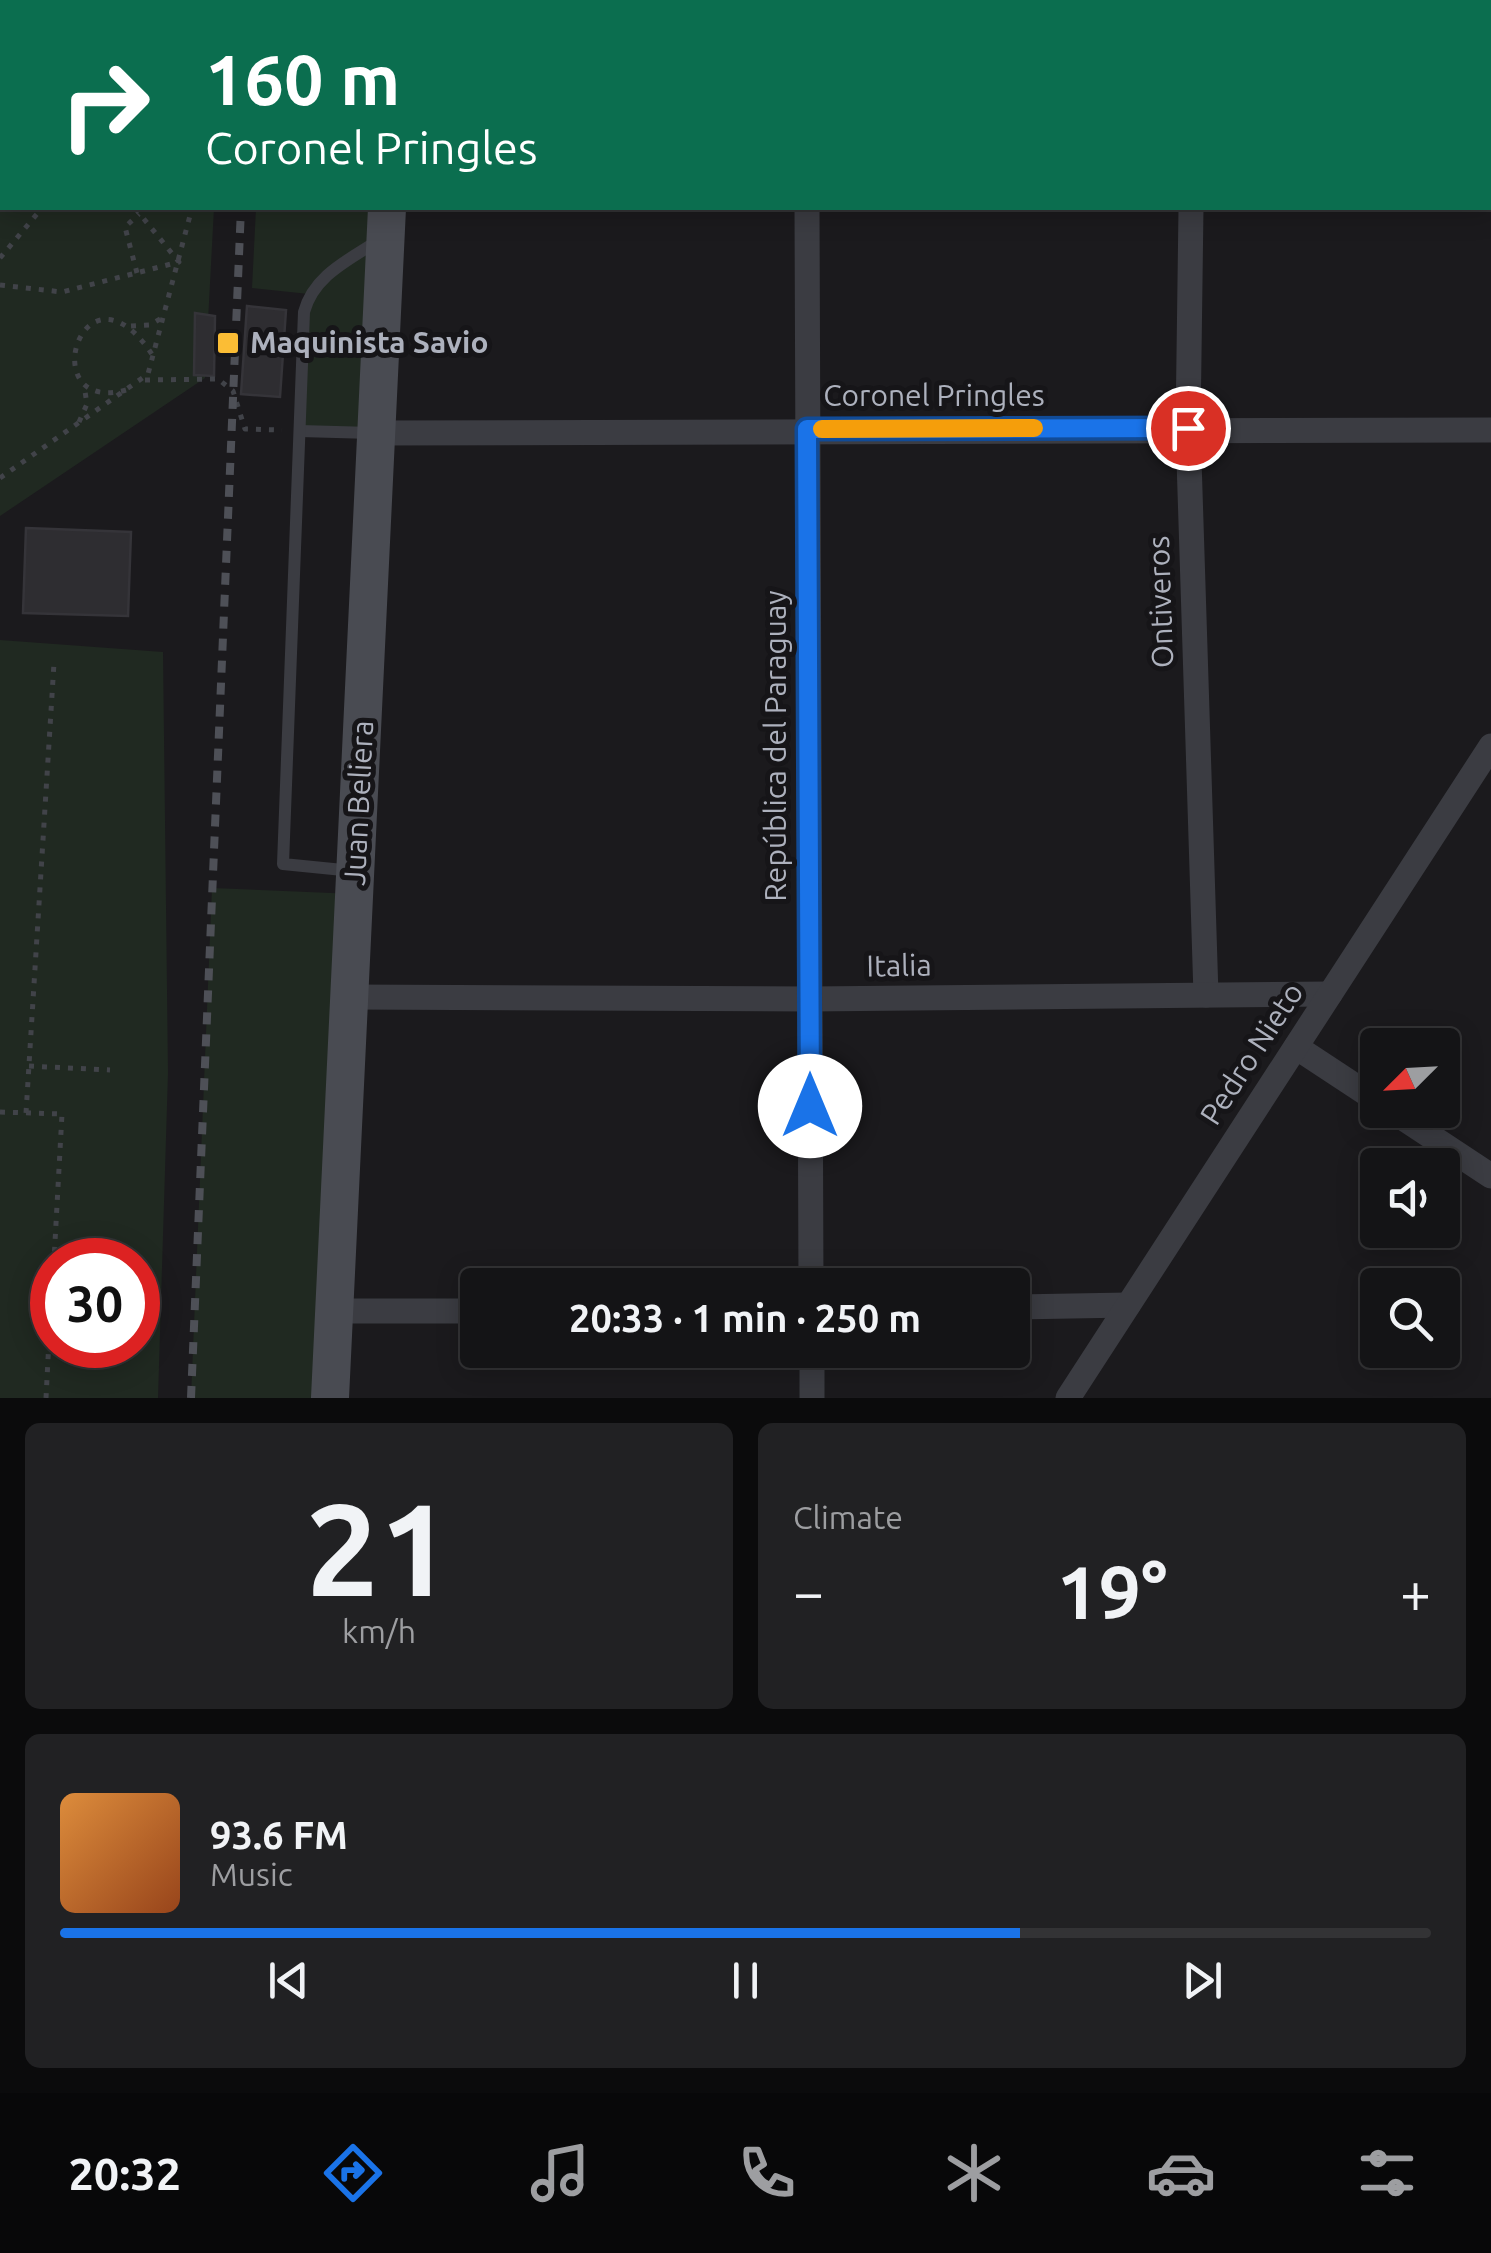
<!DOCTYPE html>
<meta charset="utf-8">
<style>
:root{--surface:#141416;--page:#212123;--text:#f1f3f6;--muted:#9d9ea1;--line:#333335;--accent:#1a73e8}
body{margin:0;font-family:Ubuntu,sans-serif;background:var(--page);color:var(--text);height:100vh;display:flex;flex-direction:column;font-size:38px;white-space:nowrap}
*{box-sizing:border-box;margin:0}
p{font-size:32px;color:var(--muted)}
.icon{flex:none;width:55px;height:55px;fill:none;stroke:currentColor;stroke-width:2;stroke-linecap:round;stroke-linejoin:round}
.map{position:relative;height:1398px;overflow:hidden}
.side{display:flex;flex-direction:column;gap:25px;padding:25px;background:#0b0b0c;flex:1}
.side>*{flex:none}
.hud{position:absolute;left:0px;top:0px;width:1492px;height:210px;box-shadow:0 5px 25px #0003,0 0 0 2px var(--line);background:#0b6e4f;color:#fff;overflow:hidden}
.needle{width:65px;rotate:246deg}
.fabs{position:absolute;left:1360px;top:1028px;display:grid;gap:20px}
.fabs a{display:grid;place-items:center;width:100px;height:100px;border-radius:10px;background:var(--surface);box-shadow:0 5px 25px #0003,0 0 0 2px var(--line);font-size:50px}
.speed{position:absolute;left:30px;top:1238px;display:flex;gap:20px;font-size:50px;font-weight:700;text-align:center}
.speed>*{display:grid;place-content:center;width:130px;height:130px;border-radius:50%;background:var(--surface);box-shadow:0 5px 25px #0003,0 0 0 2px var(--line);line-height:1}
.speed .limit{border:15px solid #d22;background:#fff;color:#111}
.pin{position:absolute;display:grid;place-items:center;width:85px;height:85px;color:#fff;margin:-42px;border:5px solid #fff;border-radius:50%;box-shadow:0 2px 10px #0007}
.me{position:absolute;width:110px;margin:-55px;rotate:0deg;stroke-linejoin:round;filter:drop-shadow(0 0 8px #0008)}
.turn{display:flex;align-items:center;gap:35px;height:210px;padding:0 40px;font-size:45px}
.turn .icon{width:130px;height:130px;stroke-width:2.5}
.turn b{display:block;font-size:70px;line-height:85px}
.big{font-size:75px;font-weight:600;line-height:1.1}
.side .card{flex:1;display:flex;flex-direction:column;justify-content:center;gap:15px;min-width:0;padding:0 35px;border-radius:15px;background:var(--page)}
.side .dial{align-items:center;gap:0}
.dial b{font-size:130px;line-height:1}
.song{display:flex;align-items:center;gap:30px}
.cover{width:120px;height:120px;border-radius:15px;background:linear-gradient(135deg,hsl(30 70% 55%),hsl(20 70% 35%))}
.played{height:10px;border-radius:5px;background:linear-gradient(90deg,var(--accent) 70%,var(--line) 70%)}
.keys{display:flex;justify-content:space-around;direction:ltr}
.heat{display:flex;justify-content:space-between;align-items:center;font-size:55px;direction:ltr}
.side .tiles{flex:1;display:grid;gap:25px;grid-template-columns:1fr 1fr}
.card:last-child{grid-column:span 2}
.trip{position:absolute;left:460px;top:1268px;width:570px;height:100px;border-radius:10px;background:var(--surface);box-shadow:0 5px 25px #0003,0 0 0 2px var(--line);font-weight:600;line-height:100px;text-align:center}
.tabs{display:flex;height:160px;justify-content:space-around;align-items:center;background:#080809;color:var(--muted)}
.tabs .icon{width:70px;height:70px}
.tabs .selected{color:var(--accent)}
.tabs b{font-size:45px;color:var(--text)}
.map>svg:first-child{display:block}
.green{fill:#202921;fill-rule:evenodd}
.building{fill:#2e2d31;stroke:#353439;stroke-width:2.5}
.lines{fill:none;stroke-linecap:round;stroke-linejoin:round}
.path{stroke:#414349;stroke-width:5;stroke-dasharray:5 8;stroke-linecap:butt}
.lane{stroke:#3b3c42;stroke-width:12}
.street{stroke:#3b3c42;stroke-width:25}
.secondary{stroke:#494b52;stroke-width:38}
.rail{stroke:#4e5057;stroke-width:8;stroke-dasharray:12 10;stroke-linecap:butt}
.route-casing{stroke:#114b97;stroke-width:25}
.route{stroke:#1a73e8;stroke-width:18}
.slow{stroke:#f59e0b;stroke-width:18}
.poi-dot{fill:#fbbd35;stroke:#161518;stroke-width:4}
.labels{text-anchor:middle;stroke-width:10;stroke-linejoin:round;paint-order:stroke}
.poi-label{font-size:30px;font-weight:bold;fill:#adb1bd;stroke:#161518;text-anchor:start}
.street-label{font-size:30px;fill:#adb1bd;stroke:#161518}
</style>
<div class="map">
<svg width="1491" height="1398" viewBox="0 0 1491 1398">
<rect width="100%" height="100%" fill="#1b1a1d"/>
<g class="green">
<path d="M0 0H226L2 2V208H214L205 378 0 516Z"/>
<path d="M256 208H387L376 433 300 431 309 294 252 288Z"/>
<path d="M0 640 163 652 168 1073 158 1398H0ZM52 1260H138V1345H52Z"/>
<path d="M212 888 355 894 330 1398H191Z"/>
</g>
<g class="building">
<rect x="1044" y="0" width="121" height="2"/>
<path d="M247 306 286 310 280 397 241 394Z"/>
<path d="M195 313 215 316 214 376 194 375Z"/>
<path d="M26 528 131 532 128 616 23 613Z"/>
</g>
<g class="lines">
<g class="path">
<path d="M40 2V0"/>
<path d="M151 2V0"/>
<path d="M197 2V0"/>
<path d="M0 17H2"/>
<path d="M0 41 2 44"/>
<path d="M0 258 42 208"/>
<path d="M137 273 125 227 139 214"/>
<path d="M0 285 62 292 179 262 135 208"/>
<path d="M131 326 150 325 165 316"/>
<path d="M145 380 218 379 233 391 245 429 282 430"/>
<path d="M126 390C31 416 84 245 155 359"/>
<path d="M79 422 87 404 84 385"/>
<path d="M0 478 148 374 192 208"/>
<path d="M29 1066 110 1070"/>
<path d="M0 1112 62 1114 54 1260"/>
<path d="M26 1113 54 663"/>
<path d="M46 1398 52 1282"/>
</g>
<g class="lane">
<path d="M300 431 372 433"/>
<path d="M353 871 283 864 304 312C314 275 349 260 379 240"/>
</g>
<g class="street">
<path d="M807 2V0"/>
<path d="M1194 2V0"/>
<path d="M807 208 811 1285"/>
<path d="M1191 208 1188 428 1206 995"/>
<path d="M376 433 1491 430"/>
<path d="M350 997 810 999 1330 994"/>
<path d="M1296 1047 1378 1101"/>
<path d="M1391 1110 1491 1176"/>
<path d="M1012 1307 1128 1305"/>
<path d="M335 1311H478"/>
<path d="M812 1350V1398"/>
<path d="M1068 1398 1491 746"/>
</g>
<g class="secondary">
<path d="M393 2 394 0"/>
<path d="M330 1398 387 208"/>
</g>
<g class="rail">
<path d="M251 2V0"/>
<path d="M191 1398 241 208"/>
</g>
</g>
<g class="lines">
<g class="route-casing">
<path id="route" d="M810 1106 807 429 1188 428"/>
</g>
<use href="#route" class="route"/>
<path class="slow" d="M822 429 1034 428"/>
</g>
<rect class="poi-dot" x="216" y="331" width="24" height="24" rx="5"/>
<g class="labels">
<g class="poi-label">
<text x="250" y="353">Maquinista Savio</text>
</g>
<g class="street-label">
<text x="934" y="406">Coronel Pringles</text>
<text transform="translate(1161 602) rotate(-92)" y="10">Ontiveros</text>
<text transform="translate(776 746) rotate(-90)" y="10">República del Paraguay</text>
<text transform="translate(359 803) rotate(-87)" y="10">Juan Beliera</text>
<text transform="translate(899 966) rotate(-1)" y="10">Italia</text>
<text transform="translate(1252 1054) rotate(-57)" y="10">Pedro Nieto</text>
</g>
</g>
</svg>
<div class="fabs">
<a><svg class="needle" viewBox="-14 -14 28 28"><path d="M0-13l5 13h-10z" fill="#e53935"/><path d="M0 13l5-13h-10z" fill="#9d9ea1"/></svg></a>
<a><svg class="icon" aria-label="sound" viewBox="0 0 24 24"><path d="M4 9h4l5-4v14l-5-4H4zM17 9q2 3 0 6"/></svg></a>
<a><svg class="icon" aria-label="search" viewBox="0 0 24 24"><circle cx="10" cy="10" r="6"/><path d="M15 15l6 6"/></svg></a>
</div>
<div class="speed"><div class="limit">30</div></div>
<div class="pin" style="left:1188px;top:428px;background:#d93025"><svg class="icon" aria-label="arrive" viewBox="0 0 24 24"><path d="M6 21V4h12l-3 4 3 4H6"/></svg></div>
<svg class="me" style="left:810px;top:1106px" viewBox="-20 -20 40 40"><circle r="19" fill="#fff"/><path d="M0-13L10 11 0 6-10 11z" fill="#1a73e8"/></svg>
<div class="trip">20:33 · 1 min · 250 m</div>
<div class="hud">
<div class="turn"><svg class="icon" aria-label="right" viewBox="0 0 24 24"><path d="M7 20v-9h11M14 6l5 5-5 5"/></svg><div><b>160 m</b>Coronel Pringles</div></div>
</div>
</div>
<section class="side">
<div class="tiles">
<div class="card dial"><b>21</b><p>km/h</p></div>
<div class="card"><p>Climate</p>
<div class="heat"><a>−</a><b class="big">19°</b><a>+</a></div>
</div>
<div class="card">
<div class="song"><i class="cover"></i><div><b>93.6 FM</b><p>Music</p></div></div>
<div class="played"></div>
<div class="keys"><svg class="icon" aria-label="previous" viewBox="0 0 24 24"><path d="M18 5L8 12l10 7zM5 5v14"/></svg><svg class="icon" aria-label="pause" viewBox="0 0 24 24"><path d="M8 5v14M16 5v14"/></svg><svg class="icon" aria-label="next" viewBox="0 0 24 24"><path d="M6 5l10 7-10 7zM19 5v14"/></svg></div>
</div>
</div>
</section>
<nav class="tabs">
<b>20:32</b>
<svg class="icon selected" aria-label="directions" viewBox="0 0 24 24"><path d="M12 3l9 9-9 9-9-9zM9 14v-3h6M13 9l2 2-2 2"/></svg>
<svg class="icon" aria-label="music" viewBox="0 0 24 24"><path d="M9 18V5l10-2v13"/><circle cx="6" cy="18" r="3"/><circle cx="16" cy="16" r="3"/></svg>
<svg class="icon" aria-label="phone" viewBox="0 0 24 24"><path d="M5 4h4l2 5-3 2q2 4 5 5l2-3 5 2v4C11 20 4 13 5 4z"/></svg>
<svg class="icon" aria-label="climate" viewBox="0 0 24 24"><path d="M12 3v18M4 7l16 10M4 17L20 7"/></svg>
<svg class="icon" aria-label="car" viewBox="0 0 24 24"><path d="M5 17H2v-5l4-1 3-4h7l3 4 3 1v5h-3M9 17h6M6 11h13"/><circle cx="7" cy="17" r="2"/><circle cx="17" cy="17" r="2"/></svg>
<svg class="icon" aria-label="filters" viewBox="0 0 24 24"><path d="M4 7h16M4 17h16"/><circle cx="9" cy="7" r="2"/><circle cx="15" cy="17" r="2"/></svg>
</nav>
